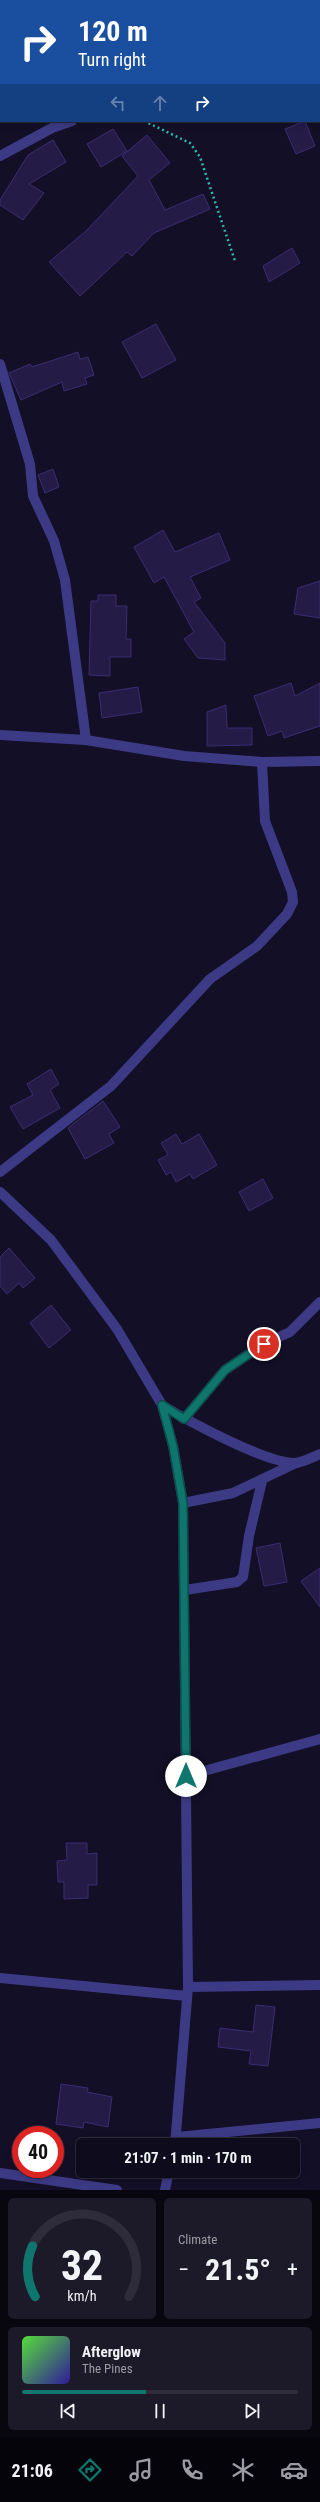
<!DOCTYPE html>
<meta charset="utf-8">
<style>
:root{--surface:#0e0b1c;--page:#1c1929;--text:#f1f3f6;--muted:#9b9ba3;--line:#2e2b3b;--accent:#0f766e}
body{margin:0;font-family:"Roboto Condensed",sans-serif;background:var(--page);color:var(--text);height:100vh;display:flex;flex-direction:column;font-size:15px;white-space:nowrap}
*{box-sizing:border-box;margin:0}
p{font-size:13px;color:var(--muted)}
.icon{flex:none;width:22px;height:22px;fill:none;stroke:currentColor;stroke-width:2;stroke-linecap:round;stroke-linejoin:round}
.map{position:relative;height:2190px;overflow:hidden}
.side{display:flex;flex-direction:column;gap:8px;padding:8px;background:#08060f;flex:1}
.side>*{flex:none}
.banner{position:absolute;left:0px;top:0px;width:320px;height:122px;box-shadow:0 2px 6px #0003,0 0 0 1px var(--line);background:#1a4fa0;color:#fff;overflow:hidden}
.speed{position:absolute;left:12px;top:2126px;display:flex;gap:8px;font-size:20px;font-weight:700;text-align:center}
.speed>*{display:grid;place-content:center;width:52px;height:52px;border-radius:50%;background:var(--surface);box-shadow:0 2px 6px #0003,0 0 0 1px var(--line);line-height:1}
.speed .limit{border:6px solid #d22;background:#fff;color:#111}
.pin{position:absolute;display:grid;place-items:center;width:34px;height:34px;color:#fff;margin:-17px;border:2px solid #fff;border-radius:50%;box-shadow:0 1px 4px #0007}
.me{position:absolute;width:44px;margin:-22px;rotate:0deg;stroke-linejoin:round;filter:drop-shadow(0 0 3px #0008)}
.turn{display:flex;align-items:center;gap:14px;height:84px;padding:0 12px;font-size:18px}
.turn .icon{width:52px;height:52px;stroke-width:2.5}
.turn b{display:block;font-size:28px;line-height:34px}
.lanes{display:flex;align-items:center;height:38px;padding:0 12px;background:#0003;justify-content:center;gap:20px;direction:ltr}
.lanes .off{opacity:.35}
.big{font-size:30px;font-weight:700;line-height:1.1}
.side .tile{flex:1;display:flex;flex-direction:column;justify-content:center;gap:6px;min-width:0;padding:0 14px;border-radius:6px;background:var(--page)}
.side .dial{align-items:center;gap:0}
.dial svg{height:104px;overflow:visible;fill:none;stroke:var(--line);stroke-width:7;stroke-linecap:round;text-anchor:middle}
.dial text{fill:var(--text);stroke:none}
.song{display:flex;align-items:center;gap:12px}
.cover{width:48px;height:48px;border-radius:6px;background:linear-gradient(135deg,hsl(110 70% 55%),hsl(250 70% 35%))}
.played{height:4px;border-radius:2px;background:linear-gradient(90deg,var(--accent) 45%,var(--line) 45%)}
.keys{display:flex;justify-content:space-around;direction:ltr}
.heat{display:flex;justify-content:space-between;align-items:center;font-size:22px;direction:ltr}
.side .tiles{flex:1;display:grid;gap:8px;grid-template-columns:1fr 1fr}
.tile:last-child{grid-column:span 2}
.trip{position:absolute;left:76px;top:2138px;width:224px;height:40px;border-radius:6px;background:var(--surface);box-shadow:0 2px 6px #0003,0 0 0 1px var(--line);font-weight:700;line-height:40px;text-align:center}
.tabs{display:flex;height:64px;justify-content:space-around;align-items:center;background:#06040b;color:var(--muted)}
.tabs .icon{width:28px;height:28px}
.tabs .selected{color:var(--accent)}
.tabs b{font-size:18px;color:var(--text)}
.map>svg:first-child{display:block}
.building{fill:#241b47;stroke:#3b2d73}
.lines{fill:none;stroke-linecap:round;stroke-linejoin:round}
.path{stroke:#2fb8b0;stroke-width:2.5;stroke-dasharray:2 3;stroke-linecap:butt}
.minor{stroke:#3d3a85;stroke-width:10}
.tertiary{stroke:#3d3a85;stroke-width:10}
.route-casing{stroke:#0a4d48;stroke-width:10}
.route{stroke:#0f766e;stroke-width:7}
</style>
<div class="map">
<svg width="320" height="2190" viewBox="0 0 320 2190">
<rect width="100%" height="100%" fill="#130f26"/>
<g class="building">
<path d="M305 121 315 146 296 154 285 129Z"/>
<path d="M113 129 127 151 101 167 87 144Z"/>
<path d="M147 135 170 163 149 180 165 210 203 194 210 209 154 233 132 256 127 252 80 296 49 262 86 231 138 176 122 156Z"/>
<path d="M53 140 66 162 29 184 44 193 23 220 0 205V200L28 155Z"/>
<path d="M292 248 300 263 269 282 263 266Z"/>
<path d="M156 324 176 360 142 378 122 342Z"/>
<path d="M78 352 80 359 88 357 94 375 85 378 87 384 64 391 62 382 21 400 9 373 30 364 32 367Z"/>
<path d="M53 469 59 487 45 493 38 475Z"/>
<path d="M163 530 175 552 219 533 230 560 190 577 201 598 194 602 225 643V660L198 658 184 639 194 632 164 577 154 583 134 547Z"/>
<path d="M320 581V618L294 614 298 588Z"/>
<path d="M98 595H116V606H127L126 639H131V657H110V676L89 675 91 601H98Z"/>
<path d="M291 683 295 696 320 683V726L284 738 282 731 268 736 254 696Z"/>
<path d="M138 687 142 712 102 718 99 693Z"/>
<path d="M226 705 227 728H252V745L207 746V712Z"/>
<path d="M51 1069 59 1084 50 1090 60 1108 23 1129 10 1107 33 1095 27 1084Z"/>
<path d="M103 1101 120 1127 109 1134 114 1143 85 1159 68 1128Z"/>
<path d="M176 1134 182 1144 199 1134 217 1165 193 1179 190 1174 176 1182 171 1172 166 1175 158 1160 168 1155 161 1143Z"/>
<path d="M263 1179 273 1198 249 1211 239 1192Z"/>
<path d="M9 1248 35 1278 23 1288 19 1283 7 1294 0 1286V1257Z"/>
<path d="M51 1305 71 1330 49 1348 30 1323Z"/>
<path d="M280 1543 287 1582 264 1586 256 1548Z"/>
<path d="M320 1568V1607L301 1581Z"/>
<path d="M66 1843H87V1854L97 1853V1885H88V1898L64 1899V1882H58L57 1861 67 1860Z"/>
<path d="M256 2005 275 2007 268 2066 249 2064 251 2051 218 2047 220 2028 253 2032Z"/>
<path d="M61 2084 88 2088 87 2092 112 2097 108 2127 84 2122 83 2128 56 2124Z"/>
</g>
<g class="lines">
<path class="path" d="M144 121 190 143 200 157 235 261"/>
<g class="minor">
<path d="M109 0V1"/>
<path d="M0 156 52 128 72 121"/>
<path d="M0 364 30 464 33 496 54 541 65 580 86 740"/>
<path d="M0 735 86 740 184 756 262 762 320 761"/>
<path d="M0 1172 111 1086 210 979 257 946 287 914 293 902 292 892 265 821 262 762"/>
<path d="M162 1405C190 1422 264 1462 294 1463 302 1463 313 1457 320 1454"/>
<path d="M184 1419 225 1370 264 1344 290 1332 320 1302"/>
<path d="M183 1503 233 1493 296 1463"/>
<path d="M185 1590 237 1582 243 1577 249 1536 262 1481"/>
<path d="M186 1776 320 1739"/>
<path d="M0 1978 187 1996"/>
<path d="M188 1987 320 1985"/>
<path d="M177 2137 320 2123"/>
<path d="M0 2173 117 2190"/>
</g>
<g class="tertiary">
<path d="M0 1192 51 1240 117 1329 162 1405 173 1446 183 1503 188 1987 175 2145"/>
<path d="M165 2190 169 2171"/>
</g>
</g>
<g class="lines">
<g class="route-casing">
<path id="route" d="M186 1776 183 1503 173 1446 162 1405 184 1419 225 1370 264 1344"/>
</g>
<use href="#route" class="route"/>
</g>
</svg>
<div class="speed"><div class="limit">40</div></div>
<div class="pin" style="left:264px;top:1344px;background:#d93025"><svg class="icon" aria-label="arrive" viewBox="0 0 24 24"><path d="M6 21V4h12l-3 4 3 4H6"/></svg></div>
<svg class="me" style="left:186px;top:1776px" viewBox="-20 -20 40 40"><circle r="19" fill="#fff"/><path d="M0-13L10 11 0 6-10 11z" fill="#0f766e"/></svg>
<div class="trip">21:07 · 1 min · 170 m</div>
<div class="banner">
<div class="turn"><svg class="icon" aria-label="right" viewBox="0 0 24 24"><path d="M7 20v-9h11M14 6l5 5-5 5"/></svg><div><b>120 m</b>Turn right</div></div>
<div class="lanes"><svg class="icon off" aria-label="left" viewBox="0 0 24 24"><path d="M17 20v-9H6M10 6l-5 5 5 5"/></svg><svg class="icon off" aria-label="ahead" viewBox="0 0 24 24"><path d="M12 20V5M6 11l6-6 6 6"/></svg><svg class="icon" aria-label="right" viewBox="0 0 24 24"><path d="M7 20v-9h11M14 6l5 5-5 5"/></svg></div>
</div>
</div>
<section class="side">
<div class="tiles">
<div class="tile dial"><svg viewBox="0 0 100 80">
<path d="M14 69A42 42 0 1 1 86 69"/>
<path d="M14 69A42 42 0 0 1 12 30" stroke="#0f766e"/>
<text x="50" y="56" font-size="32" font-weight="700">32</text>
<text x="50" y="72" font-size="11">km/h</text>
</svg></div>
<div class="tile"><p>Climate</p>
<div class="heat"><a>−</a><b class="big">21.5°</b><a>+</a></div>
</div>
<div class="tile">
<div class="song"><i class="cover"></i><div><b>Afterglow</b><p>The Pines</p></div></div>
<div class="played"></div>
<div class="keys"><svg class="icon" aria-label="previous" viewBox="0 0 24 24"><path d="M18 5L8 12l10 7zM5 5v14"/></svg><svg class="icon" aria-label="pause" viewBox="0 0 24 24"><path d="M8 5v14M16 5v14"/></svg><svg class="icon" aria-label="next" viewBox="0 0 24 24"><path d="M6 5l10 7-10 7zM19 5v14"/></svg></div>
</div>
</div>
</section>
<nav class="tabs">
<b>21:06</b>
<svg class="icon selected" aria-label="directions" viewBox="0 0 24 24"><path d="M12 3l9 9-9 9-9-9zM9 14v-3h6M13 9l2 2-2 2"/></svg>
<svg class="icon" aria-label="music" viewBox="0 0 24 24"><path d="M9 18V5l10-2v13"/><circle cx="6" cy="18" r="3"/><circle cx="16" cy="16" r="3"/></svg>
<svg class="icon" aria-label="phone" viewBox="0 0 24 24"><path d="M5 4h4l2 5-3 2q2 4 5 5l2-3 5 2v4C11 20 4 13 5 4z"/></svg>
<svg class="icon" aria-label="climate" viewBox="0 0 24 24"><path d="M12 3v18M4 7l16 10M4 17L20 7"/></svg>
<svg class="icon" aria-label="car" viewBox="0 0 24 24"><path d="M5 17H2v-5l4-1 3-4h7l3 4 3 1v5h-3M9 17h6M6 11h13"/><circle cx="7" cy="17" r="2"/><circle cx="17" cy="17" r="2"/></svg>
</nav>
